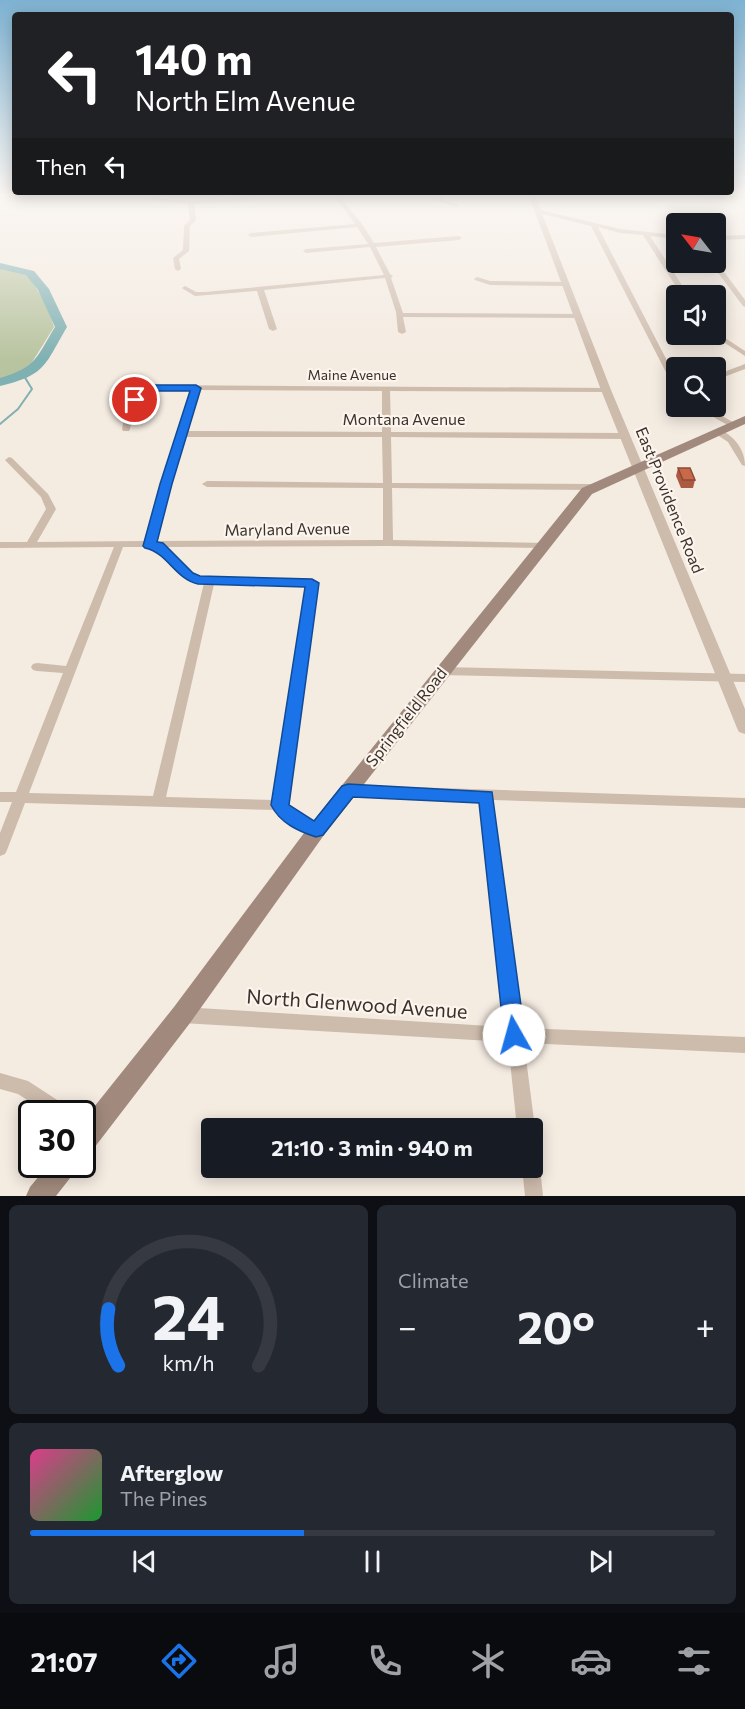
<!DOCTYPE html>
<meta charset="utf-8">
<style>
:root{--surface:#171b24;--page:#242831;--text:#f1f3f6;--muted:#9ea1a6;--line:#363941;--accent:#1a73e8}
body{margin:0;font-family:Commissioner,sans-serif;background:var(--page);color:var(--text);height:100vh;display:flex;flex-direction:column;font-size:22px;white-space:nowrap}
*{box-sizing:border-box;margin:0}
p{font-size:20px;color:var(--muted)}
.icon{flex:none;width:33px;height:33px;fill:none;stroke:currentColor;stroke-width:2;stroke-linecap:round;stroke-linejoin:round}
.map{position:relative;height:1196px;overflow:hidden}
.drawer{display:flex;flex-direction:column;gap:9px;padding:9px;background:#0d0f14;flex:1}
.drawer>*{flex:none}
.guide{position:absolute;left:12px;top:12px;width:722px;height:183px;border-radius:6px;box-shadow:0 3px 15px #0003;background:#202124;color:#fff;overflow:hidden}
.needle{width:39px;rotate:301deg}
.buttons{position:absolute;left:666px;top:213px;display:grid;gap:12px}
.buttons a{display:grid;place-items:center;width:60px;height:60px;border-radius:6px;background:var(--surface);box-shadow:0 3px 15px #0003;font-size:30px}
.speed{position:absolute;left:18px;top:1100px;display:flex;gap:12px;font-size:30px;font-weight:700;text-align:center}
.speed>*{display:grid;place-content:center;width:78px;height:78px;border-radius:50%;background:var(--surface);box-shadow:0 3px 15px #0003;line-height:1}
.speed .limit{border:3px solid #111;border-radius:9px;background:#fff;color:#111}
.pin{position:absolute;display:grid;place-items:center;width:51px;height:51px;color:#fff;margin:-26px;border:3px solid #fff;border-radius:50%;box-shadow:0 2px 6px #0007}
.me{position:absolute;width:66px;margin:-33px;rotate:353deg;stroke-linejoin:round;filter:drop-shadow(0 0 4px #0008)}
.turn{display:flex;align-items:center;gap:21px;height:126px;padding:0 24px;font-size:27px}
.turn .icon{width:78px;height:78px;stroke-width:2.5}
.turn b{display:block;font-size:42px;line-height:51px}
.then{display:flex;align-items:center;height:57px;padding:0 24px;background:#0003;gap:12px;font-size:22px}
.big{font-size:45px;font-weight:700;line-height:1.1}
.drawer .tile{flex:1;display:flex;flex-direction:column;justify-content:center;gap:9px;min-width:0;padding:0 21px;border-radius:9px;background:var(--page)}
.drawer .dial{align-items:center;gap:0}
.dial svg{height:156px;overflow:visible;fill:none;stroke:var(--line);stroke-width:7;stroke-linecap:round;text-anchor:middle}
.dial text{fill:var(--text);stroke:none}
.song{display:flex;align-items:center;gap:18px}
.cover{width:72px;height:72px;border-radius:9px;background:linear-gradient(135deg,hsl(330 70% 55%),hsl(130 70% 35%))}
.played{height:6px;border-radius:3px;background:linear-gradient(90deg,var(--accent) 40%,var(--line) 40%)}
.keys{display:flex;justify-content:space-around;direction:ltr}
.heat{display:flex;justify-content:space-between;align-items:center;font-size:33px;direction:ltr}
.drawer .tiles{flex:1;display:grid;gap:9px;grid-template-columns:1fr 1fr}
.tile:last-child{grid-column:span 2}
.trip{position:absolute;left:201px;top:1118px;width:342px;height:60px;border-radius:6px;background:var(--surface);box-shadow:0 3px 15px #0003;font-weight:700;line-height:60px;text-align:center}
.tabs{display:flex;height:96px;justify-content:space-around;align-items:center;background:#090b0e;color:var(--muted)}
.tabs .icon{width:42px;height:42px}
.tabs .selected{color:var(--accent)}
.tabs b{font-size:27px;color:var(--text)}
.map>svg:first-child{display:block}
.green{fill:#b8c4a0}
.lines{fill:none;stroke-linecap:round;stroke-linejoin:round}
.stream{stroke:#7fb0b2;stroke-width:2}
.river{fill:#7fb0b2;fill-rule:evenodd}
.minor{fill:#cdbbac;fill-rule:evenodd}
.tertiary{fill:#cdbbac;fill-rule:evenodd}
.secondary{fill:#a18a7d;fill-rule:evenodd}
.wall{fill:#ac5a40}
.building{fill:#c8694b;stroke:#8c4a34;stroke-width:1.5}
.route{fill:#1a73e8;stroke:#114b97;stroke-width:1.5}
.labels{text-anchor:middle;stroke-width:4.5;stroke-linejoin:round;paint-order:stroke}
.far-street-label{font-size:14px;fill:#3b302b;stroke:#fbf5ee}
.street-label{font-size:16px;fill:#3b302b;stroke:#fbf5ee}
.near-street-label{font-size:20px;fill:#3b302b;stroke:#fbf5ee}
</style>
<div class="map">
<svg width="745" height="1196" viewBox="0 0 745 1196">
<rect width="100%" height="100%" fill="#f4ebe1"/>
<path class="green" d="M0 267 27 274 47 305 54 327 26 372 0 379Z"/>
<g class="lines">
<path class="stream" d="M0 424 18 409 32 389 24 376"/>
<g class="river">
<path d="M690 193H745V196C730 198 701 203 690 193Z"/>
<path d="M0 263 34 271 49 289 67 327C44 366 46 375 0 386V378C37 367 36 358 55 327L38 290 26 275 0 269Z"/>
</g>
<g class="minor">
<path d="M134 193H141L154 197 172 200 194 201 291 193H307L242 201 194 204 196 220 190 226 189 251 179 259 181 269 178 271 175 269 173 258 183 250 184 226 190 220 188 204 153 200Z"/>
<path d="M332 193H337L362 224 374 243 459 236 462 238 459 240 376 247 390 274 393 276 391 278 403 313 579 314 582 316 579 318 403 317 406 332 402 334 398 332 396 312 385 278 264 290 277 329 273 331 269 329 257 291 195 296 182 288 185 286 196 292H205L384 275 370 247 306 253 303 251 306 249 368 244 357 227 251 237 248 235 251 233 355 224Z"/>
<path d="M440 193H445L443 199 458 205V207L438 201Z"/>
<path d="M540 210 620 229 676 235V239L650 236 689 296H682L643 235 620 233 598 227 676 378V386L672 384 591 226 538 213V211Z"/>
<path d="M745 235V239L716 240V236Z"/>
<path d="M716 261 745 300V307L743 306 710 262H716Z"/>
<path d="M477 277 490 281 565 282 568 284 565 286 490 285 475 280 474 279Z"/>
<path d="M716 332 745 351V356L711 334H716Z"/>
<path d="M745 364V369L716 380V375Z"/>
<path d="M145 385 606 388 610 390 609 392 390 391 391 432 625 433 629 436 625 439 391 437 392 483 590 484 595 487 590 490 392 488 393 540 546 543 548 545 546 547 543 548 388 546 165 547 192 574 199 577 312 580 317 583 286 804 294 813 322 826 324 830 322 834 317 835 312 834 284 821 276 810 25 803 7 850 5 854 0 856V833L12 802H0V792H16L63 673 37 671 33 670 31 667 33 664 37 663 66 666 114 547 0 548V542H27L46 509 41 497 5 460 9 457 12 458 48 494 56 509 37 542 146 541 161 484 192 390H144L133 413 130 429 129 431H123L122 429 125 413 138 386ZM199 390 382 391V432L187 431ZM185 437H382L383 483 207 481 202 484 207 487 383 488V540L156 541 171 484ZM123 547H146L150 549 154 547C168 562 182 583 204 583L153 796 29 793ZM214 584 306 586 273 800 166 797Z"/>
<path d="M694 406H705L738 425 734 427H731Z"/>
<path d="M719 429C734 436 745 449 745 466L742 465 728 442 716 434 715 432Z"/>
<path d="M442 667 745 674V682L442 675 438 674 436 671 438 668Z"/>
<path d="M348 785 745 798V808L493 800 522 1028 745 1037V1053L524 1043 535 1128 532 1133V1128H517L508 1042 182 1023 176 1020 174 1015 176 1010 182 1007 506 1027 480 799 348 795 343 794 342 790 343 786Z"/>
<path d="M0 1073 28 1081 68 1107 71 1113H47L18 1094 0 1089Z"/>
<path d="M532 1159 537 1161 540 1167 543 1196H525L522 1167H532Z"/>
</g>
<path class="tertiary" d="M528 193H534L611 390 745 709V734L739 732 737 728 601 390Z"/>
<g class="secondary">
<path d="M745 416V424L592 494 324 835 190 1023 91 1152 82 1155V1122L174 1007 310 825 582 488Z"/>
<path d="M49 1164H78L74 1173 56 1196H26L30 1187Z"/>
</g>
</g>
<path class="wall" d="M678 468 695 480 693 488H681L676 476Z"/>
<path class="building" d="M678 468H690L695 480H683Z"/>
<linearGradient id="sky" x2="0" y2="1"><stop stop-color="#7eb2d2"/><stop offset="0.54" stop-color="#faf6f2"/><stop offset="1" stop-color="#faf6f2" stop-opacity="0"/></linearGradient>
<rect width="745" height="360" fill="url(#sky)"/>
<path class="route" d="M141 385H196L201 388 172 484 157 542 163 543 193 573 200 576 312 579 319 583 289 805 314 821 342 786 348 784 492 792 525 1035 522 1042 514 1045 507 1042 504 1035 479 803 353 797 323 835 316 837C298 831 280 823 271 805L305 587 198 584C174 578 168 553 145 548L143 546 160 484 190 391H145L139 403H131L136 388Z"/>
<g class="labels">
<g class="far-street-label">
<text x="352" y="380">Maine Avenue</text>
</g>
<g class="street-label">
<text x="404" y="425">Montana Avenue</text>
<text transform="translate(670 500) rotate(68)" y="6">East Providence Road</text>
<text transform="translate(287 529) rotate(-1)" y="6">Maryland Avenue</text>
<text transform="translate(406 717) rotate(-52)" y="6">Springfield Road</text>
</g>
<g class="near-street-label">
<text transform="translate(357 1004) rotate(4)" y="7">North Glenwood Avenue</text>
</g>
</g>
</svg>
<div class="buttons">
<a><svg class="needle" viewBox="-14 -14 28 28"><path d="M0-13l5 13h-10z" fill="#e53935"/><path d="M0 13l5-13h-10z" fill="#9ea1a6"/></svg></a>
<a><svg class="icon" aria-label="sound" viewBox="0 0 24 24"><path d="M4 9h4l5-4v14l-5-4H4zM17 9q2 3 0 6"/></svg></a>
<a><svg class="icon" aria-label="search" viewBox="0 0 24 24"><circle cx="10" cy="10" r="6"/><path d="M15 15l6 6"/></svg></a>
</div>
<div class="speed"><div class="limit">30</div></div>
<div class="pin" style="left:135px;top:400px;background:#d93025"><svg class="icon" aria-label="arrive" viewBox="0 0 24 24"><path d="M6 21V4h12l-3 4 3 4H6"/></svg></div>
<svg class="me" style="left:514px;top:1035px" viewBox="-20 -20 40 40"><circle r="19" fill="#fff"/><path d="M0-13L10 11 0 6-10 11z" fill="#1a73e8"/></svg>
<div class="trip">21:10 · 3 min · 940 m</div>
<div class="guide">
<div class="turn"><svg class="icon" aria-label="left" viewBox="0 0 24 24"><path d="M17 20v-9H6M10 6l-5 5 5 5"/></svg><div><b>140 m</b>North Elm Avenue</div></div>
<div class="then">Then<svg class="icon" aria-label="left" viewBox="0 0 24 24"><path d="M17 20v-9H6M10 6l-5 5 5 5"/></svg></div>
</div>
</div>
<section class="drawer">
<div class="tiles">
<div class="tile dial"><svg viewBox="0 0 100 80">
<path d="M14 69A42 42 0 1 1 86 69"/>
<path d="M14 69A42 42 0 0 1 9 40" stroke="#1a73e8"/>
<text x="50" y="56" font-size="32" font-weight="700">24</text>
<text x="50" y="72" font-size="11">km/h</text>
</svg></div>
<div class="tile"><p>Climate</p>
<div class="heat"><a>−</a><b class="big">20°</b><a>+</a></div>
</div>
<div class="tile">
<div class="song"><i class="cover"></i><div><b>Afterglow</b><p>The Pines</p></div></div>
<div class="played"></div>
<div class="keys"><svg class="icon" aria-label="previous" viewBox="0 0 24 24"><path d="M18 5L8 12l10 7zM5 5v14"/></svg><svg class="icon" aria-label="pause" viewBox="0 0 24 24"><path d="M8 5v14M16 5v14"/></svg><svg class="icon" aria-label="next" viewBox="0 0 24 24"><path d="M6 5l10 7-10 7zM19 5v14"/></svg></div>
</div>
</div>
</section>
<nav class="tabs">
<b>21:07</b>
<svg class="icon selected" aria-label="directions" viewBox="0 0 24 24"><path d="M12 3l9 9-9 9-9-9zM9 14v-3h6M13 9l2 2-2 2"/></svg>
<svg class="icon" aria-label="music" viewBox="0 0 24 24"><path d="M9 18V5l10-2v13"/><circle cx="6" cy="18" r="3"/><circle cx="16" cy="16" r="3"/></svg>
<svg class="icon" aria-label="phone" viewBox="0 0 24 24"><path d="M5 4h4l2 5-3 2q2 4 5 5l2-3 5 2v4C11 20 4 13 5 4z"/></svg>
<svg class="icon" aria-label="climate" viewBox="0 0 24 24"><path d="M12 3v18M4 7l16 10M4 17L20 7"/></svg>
<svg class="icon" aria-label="car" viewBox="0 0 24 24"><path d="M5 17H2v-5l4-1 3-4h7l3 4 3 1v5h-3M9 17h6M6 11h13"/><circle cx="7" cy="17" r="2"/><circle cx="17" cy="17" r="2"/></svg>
<svg class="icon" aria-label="filters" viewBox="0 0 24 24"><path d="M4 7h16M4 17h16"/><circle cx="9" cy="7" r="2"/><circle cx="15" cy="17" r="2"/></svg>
</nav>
